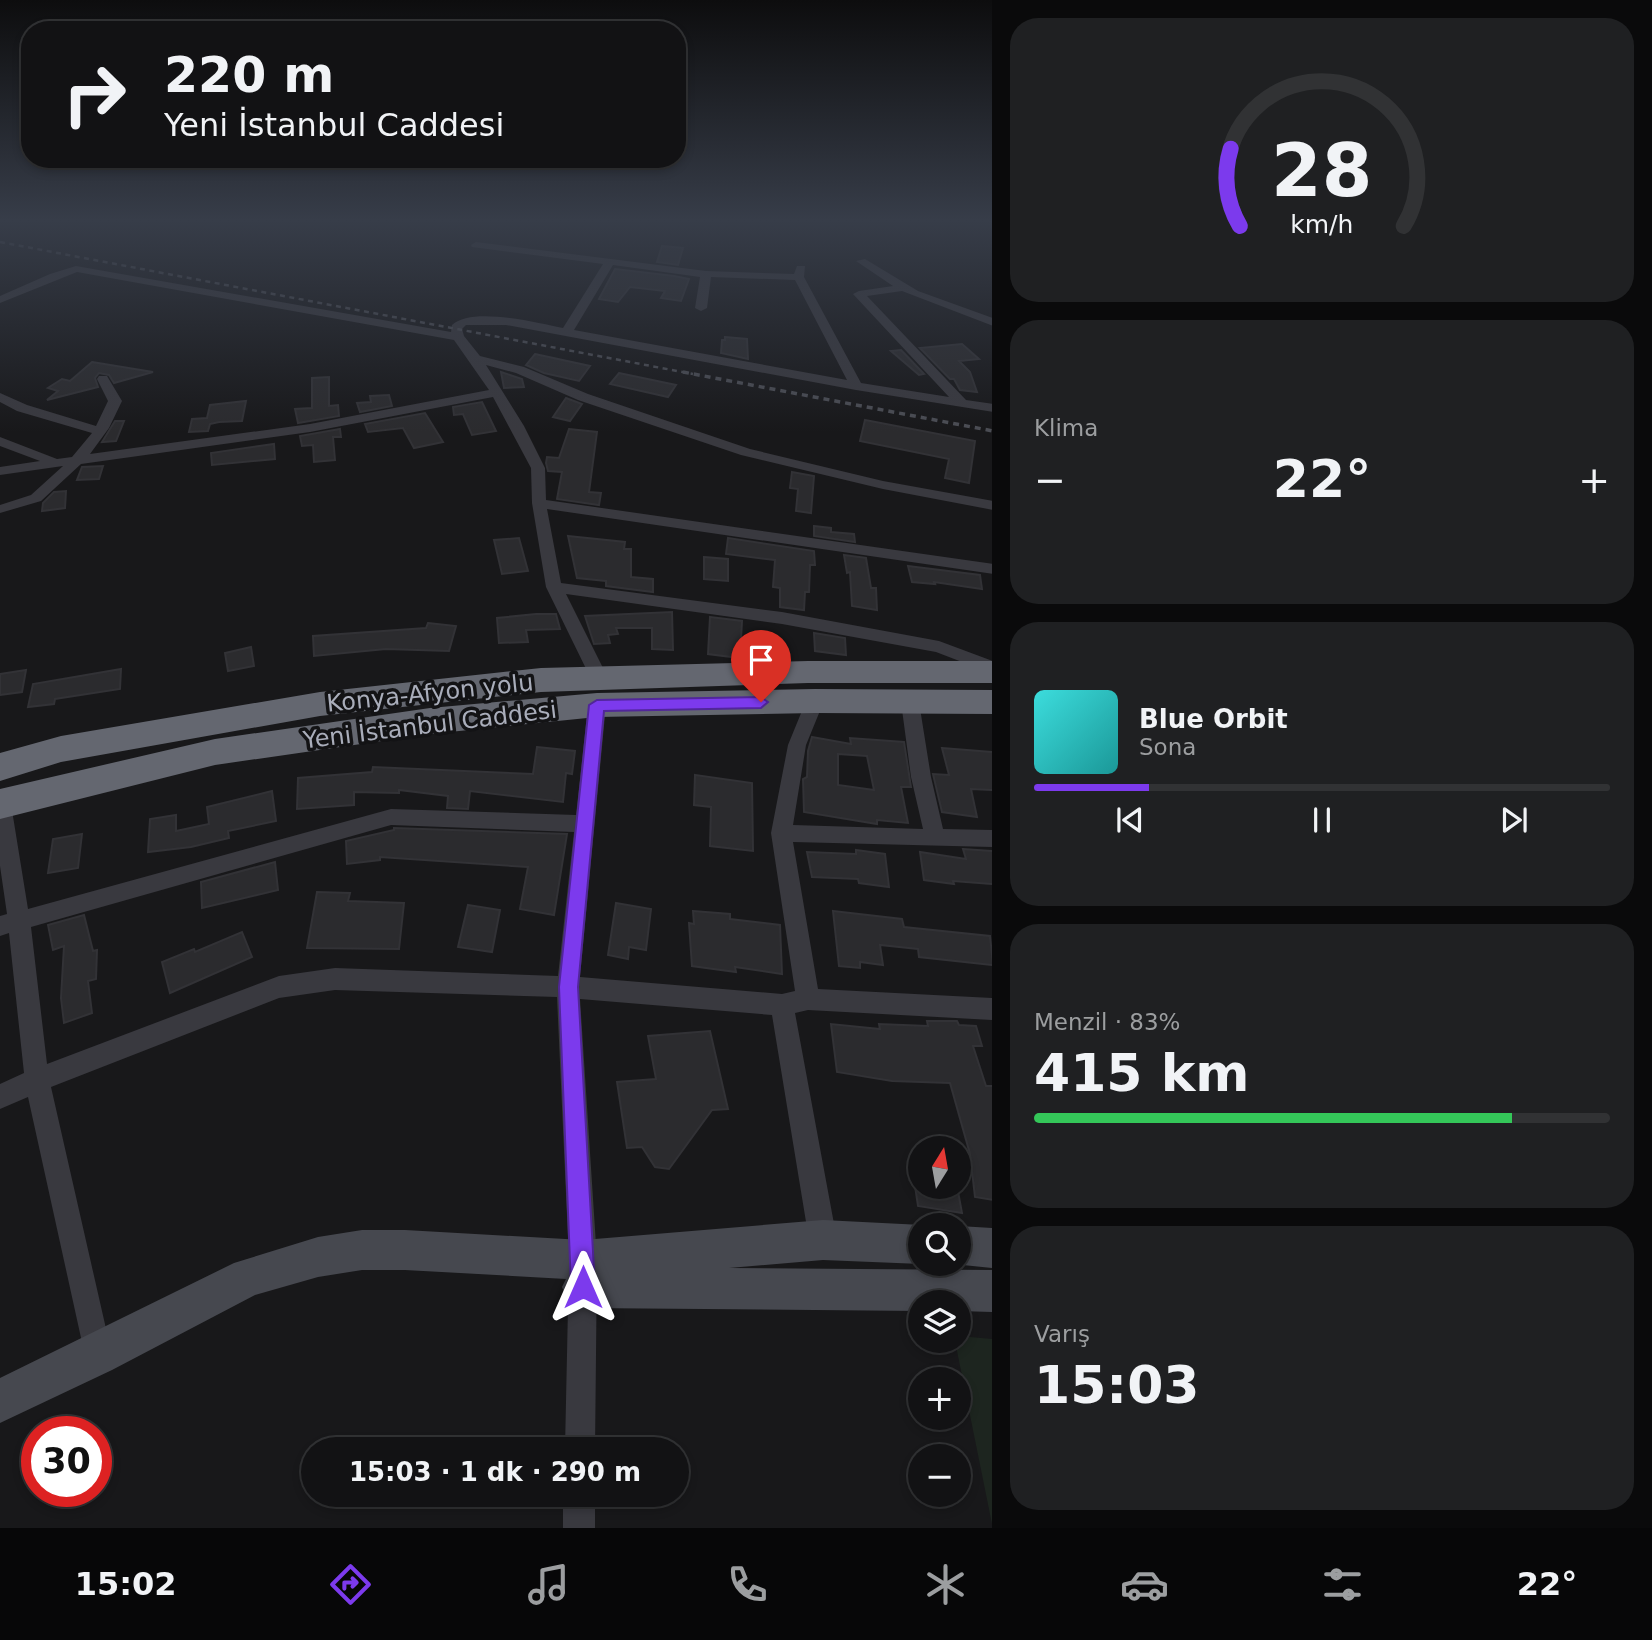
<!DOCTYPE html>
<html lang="tr">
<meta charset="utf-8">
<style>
:root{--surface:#121214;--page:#1f2022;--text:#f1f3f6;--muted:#9c9ea0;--line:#313234;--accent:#7c3aed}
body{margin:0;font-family:"DejaVu Sans",sans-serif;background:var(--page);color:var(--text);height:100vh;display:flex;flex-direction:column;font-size:26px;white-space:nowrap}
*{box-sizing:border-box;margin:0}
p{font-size:23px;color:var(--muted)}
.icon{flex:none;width:38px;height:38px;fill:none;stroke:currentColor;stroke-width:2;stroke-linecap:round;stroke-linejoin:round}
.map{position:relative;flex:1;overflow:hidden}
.panel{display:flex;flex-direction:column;gap:18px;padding:18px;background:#0a0a0b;width:660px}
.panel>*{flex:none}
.hud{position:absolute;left:21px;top:21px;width:665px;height:147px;border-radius:28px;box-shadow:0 4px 10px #0003,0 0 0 2px var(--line);background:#121214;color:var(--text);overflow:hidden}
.needle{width:46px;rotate:11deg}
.fabs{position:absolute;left:908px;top:1136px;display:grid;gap:14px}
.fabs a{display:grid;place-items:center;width:63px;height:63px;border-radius:50%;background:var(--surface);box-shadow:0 4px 10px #0003,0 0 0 2px var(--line);font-size:35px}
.speed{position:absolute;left:21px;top:1416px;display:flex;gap:14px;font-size:35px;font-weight:700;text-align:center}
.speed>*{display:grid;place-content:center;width:91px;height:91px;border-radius:50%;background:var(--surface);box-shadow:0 4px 10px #0003,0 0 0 2px var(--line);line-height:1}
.speed .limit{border:10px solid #d22;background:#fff;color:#111}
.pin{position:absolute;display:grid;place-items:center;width:60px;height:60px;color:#fff;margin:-72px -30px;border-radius:50% 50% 50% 0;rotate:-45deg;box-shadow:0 0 7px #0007}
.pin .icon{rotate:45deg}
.me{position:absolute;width:77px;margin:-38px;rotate:0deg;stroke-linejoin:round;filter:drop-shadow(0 0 5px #0008)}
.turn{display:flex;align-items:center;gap:24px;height:147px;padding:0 28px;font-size:32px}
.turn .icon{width:91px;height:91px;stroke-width:2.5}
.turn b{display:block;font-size:49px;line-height:60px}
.big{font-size:52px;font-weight:700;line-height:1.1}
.panel .card{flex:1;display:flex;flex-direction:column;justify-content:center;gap:10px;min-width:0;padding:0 24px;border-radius:28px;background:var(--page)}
.panel .dial{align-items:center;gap:0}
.dial svg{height:182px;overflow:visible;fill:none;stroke:var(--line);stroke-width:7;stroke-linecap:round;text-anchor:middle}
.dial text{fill:var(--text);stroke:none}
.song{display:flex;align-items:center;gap:21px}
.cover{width:84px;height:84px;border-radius:10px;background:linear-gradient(135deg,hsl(180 70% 55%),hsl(180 70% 35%))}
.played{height:7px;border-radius:4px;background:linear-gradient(90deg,var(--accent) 20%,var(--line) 20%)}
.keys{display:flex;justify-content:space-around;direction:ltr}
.heat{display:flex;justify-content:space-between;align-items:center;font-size:38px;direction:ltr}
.charge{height:10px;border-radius:5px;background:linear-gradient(90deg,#34c759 83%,var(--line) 0)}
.trip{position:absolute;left:301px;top:1437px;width:388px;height:70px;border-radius:35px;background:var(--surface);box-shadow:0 4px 10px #0003,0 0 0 2px var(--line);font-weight:700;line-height:70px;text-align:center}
.menu{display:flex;height:112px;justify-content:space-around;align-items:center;background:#070708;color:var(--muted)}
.menu .icon{width:49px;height:49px}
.menu .selected{color:var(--accent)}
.menu b{font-size:32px;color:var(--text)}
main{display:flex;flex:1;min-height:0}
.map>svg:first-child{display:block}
.green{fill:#1d251f}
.building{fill:#2b2b2e;stroke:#323236;stroke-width:2;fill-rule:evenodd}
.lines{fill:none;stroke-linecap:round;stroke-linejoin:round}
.street{fill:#39393f;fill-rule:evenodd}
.secondary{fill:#46484f;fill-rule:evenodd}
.highway{fill:#646770;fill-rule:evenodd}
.rail-far1{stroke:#4b4d54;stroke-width:2.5;stroke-dasharray:5 4.5;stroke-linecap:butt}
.rail{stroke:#4b4d54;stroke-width:3.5;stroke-dasharray:6 5;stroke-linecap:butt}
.route{fill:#7c3aed;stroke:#51269a;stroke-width:2}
.labels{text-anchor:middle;stroke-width:7;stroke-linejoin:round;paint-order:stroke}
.street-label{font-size:24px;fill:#a9adba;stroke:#131315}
</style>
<main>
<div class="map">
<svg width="993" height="1528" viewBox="0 0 993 1528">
<rect width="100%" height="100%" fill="#18181a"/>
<path class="green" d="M959 1336 992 1339V1524L955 1341 959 1340Z"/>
<g class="building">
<path d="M662 246 683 248 678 265 657 262Z"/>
<path d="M615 269 674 276 689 279 681 301 661 298 665 291 630 287 618 302 599 299Z"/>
<path d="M725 337 747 339 748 359 721 353 722 340H725Z"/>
<path d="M962 344 979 359 959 361 970 372 977 392 960 390 954 379H950L920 348Z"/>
<path d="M901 350 924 374 919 375 891 351Z"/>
<path d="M535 354 590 366 579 381 544 373 526 365Z"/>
<path d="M92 362 153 372 114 383 109 375 99 373 95 378 98 387 47 400 58 391 48 388 62 379 70 381Z"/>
<path d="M501 372 522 379 524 387 504 388Z"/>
<path d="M619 373 676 385 668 397 610 384Z"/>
<path d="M329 377V406L338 405 339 416 298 423 295 409 312 408V378Z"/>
<path d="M389 395 392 406 360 412 357 403 371 402 370 396Z"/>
<path d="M566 398 582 404 570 421 553 417Z"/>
<path d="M246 401 242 421 219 422 210 424 208 431 189 432 192 419 207 418 210 405Z"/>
<path d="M482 402 496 431 472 435 463 414 454 415 453 407Z"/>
<path d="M425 413 443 442 414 448 403 428 368 432 365 424Z"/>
<path d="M865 420 975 441 969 483 945 478 949 459 860 441Z"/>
<path d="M115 421H124L116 441 102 442Z"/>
<path d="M340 429 341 437H333L335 460 314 462 313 445 302 446 300 436Z"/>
<path d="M569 429 597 432 589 492 601 493 599 505 557 499 562 472 548 471 546 463 547 457 559 458Z"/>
<path d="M274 444 275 459 212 465 211 453Z"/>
<path d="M103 466 99 479 77 480 82 467Z"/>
<path d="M792 472 814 476 811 513 796 511 798 489 790 488Z"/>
<path d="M66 491 65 508 42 511 43 503 54 492Z"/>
<path d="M814 526 831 528V532L854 534 855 542 814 536Z"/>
<path d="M568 536 625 542 624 549H631V577L653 579V592L606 586V581L577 578Z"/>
<path d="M519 538 528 571 502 574 494 540Z"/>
<path d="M728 538 814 551 815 565H810L809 592H805L804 610 780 607V588L773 587 775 560 726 554Z"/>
<path d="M844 555 866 558 871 588H876L877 610 852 606 850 572 847 573Z"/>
<path d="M704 557 728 559V581L704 579Z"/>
<path d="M908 566 980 575 982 589 934 582 935 584 912 582Z"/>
<path d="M672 612 673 650 652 649V628H616L618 634 608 635 610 643 594 644 585 616Z"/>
<path d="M536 614H556L560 629 526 630 528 642 499 643 497 618Z"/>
<path d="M710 617 742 621 740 658 708 654Z"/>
<path d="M428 623 456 626 449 651 386 649 314 656 313 636 426 628Z"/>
<path d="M814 633 845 638 846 655 815 651Z"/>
<path d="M251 647 254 666 228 671 225 653Z"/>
<path d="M121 669 120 689 55 699 54 704 28 707 33 684Z"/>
<path d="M26 670 22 692 0 695V674Z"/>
<path d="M812 737 851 744 850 738 904 742 911 787H901L908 823 877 820V824L804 812 803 779 807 777 808 751ZM838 754 867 756 874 790 838 785Z"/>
<path d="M537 747 575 751 572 774 566 773 563 802 470 791 468 809 447 808 448 796 399 790V793L354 792V805L297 809 298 778 372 772 373 767 533 774Z"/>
<path d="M942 748 993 752V790L971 789 977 817 942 812 933 774 949 775Z"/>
<path d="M695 775 752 783 753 851 710 846 711 807 694 805Z"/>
<path d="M272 791 276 821 228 831 229 838 191 847 148 852 150 819 176 815V831L209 824 207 807Z"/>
<path d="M394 828 567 834 554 915 520 909 528 867 380 857V860L347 864 346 841 394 830Z"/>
<path d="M82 834 78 868 48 873 53 839Z"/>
<path d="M963 849 993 851V884L953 881 954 884 924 880 920 852 966 859Z"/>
<path d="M856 850 885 854 889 887 859 883 858 879 812 877 807 852 856 854Z"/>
<path d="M275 862 278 890 202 908 201 882Z"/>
<path d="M317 892 350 893 348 901 404 903 399 949 307 948Z"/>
<path d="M616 903 651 909 646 950 629 947 628 959 608 955Z"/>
<path d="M468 905 500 910 492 952 458 947Z"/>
<path d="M693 911 730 914V919L780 925 782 974 735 967 736 972 692 966 689 923 694 924Z"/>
<path d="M833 911 902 919 904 927 990 936 993 965 919 957 918 949 880 945 883 965 860 962V968L839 966Z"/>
<path d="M84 915 93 951 97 950 96 979 88 981 92 1013 64 1023 61 998 64 946 53 950 48 925Z"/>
<path d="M242 932 252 957 170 993 162 962 194 949 195 952Z"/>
<path d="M927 1021H957L959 1025 976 1026 982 1046H973L986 1086H993V1200L975 1197 970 1154 950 1083 892 1081 837 1072 831 1024 880 1029 879 1024 928 1026Z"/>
<path d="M710 1031 728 1109 712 1110 669 1169 655 1167 642 1147 627 1148 617 1082 656 1079 648 1036Z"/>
<path d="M915 1186H957L962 1213 918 1206Z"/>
</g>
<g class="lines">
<g class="street">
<path d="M476 242 706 271 794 274 797 266H805L804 277 861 383 949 397 853 294 859 291 893 286 856 261 865 259 918 291 993 318V326L902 291 867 296 966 400 993 404V412L856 390 506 325H466L462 329 464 336 480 356 524 367 588 394 750 449 883 481 993 501V510L883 489 741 455 578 400 516 373 486 365 524 426 545 468 546 500 993 564V574L547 509 561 583 782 612 939 641 993 661V674L936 652 782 624 566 594 609 680 606 685H594L546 587 532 503 531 468 493 397 310 432 81 464 41 501 0 513V505L31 495 63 466 0 475V467L40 461 0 446V437L57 459 72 457 92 433 17 411 0 402V393L27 405 96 426 108 401 97 379 99 376H107L122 401 109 428 90 454 310 424 489 390 454 340 77 272 0 303V296L50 274 76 266 451 332 452 325C472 306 537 323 563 328L603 264 472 247 471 245ZM613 265 700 277 695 308 701 311 707 308 711 277 795 280 847 380 574 330Z"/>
<path d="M815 694 821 696 824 701 806 745 793 825 923 829 911 777 901 702 904 697H916L919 702 931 777 943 829 993 830V847L793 842 818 989 993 998V1020L808 1010 795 1013 837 1240 833 1250 823 1254 813 1250 809 1240 772 1015 580 999 597 1260 595 1449H565L569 1260 557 997 335 990 279 998 51 1087 112 1355 107 1365 97 1370 87 1365 28 1097 0 1109V1084L24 1073 9 933 0 936V916L7 914 0 866V796L8 798 11 804 28 909 391 809 576 815 588 705 591 700H603L606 705 580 977 782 994 795 991 771 833 788 745 806 701 809 696ZM391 825 574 832 558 976 335 968 279 976 47 1064 31 927Z"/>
<rect x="563" y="1494" width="32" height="34"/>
</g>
<g class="secondary">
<path d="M823 1220 922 1225 921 1264 823 1260 729 1268 993 1270V1312L959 1311V1302H920V1311L583 1308 568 1302 562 1287 566 1279 405 1270H362L318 1277 255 1295 112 1370 0 1423V1378L234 1263 318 1237 362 1230H405L583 1240Z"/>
<path d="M959 1226 993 1228V1268L953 1264H959Z"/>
</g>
<g class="highway">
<path d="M808 661H993V683H808L541 692 320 716 61 762 0 781V753L61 736 320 692 541 668Z"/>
<path d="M815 689 993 690V714L815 713 597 717 430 734 215 765 0 819V789L215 739 430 708 597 693Z"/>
</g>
<path class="rail-far1" d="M0 242 693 374"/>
<path class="rail" d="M683 372 993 431"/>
</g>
<linearGradient id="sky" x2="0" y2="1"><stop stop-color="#0d0d0e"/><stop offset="0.51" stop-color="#373d49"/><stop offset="1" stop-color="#373d49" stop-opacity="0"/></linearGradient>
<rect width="993" height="432" fill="url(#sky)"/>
<path class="route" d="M761 697 768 702 761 708 604 711 578 987 595 1287 591 1295 583 1299 575 1295 571 1287 559 987 589 705 597 700Z"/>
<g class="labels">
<g class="street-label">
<text transform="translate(430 693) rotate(-6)" y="8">Konya-Afyon yolu</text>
<text transform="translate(430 725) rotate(-7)" y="8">Yeni İstanbul Caddesi</text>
</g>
</g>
</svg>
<div class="fabs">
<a><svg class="needle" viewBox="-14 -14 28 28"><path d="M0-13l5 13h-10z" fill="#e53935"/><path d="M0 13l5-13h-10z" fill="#9c9ea0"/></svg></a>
<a><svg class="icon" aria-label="search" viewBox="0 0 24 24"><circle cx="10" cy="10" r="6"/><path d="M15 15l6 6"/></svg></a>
<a><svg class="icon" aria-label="layers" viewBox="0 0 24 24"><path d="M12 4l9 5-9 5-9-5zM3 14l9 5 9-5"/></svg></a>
<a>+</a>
<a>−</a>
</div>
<div class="speed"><div class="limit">30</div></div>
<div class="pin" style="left:761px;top:702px;background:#d93025"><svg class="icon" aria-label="arrive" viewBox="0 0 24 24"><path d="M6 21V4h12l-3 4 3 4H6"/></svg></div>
<svg class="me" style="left:583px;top:1287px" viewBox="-20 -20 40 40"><path d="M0-17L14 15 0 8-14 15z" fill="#7c3aed" stroke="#fff" stroke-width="4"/></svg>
<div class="trip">15:03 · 1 dk · 290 m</div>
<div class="hud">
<div class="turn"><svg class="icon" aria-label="right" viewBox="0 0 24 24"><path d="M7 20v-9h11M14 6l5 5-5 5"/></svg><div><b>220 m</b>Yeni İstanbul Caddesi</div></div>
</div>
</div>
<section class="panel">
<div class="card dial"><svg viewBox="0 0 100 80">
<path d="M14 69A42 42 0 1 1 86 69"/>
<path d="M14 69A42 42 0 0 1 10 35" stroke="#7c3aed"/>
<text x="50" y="56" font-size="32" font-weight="700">28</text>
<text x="50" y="72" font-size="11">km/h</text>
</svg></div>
<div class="card"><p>Klima</p>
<div class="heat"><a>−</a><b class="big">22°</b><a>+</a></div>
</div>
<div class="card">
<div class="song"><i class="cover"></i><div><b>Blue Orbit</b><p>Sona</p></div></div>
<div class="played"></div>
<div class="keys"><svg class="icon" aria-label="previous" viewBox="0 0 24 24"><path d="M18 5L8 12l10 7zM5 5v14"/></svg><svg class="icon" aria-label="pause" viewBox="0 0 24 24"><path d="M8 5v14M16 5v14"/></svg><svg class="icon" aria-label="next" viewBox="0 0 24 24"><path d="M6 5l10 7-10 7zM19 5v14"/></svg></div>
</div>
<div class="card"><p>Menzil · 83%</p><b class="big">415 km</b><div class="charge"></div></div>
<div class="card"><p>Varış</p><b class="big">15:03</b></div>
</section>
</main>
<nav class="menu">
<b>15:02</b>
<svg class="icon selected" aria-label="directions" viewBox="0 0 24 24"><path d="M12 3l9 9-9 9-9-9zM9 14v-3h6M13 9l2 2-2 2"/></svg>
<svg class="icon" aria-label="music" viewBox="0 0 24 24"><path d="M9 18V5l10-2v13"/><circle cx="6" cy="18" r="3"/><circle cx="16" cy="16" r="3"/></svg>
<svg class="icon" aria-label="phone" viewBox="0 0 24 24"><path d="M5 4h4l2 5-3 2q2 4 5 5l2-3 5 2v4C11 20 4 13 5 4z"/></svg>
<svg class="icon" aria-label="climate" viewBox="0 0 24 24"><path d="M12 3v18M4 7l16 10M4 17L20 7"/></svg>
<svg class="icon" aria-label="car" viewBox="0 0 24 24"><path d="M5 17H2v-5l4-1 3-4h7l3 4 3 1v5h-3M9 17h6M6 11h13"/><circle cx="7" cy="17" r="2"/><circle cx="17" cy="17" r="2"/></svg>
<svg class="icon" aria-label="filters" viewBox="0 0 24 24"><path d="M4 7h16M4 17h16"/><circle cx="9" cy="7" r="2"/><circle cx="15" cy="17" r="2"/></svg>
<b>22°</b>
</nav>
